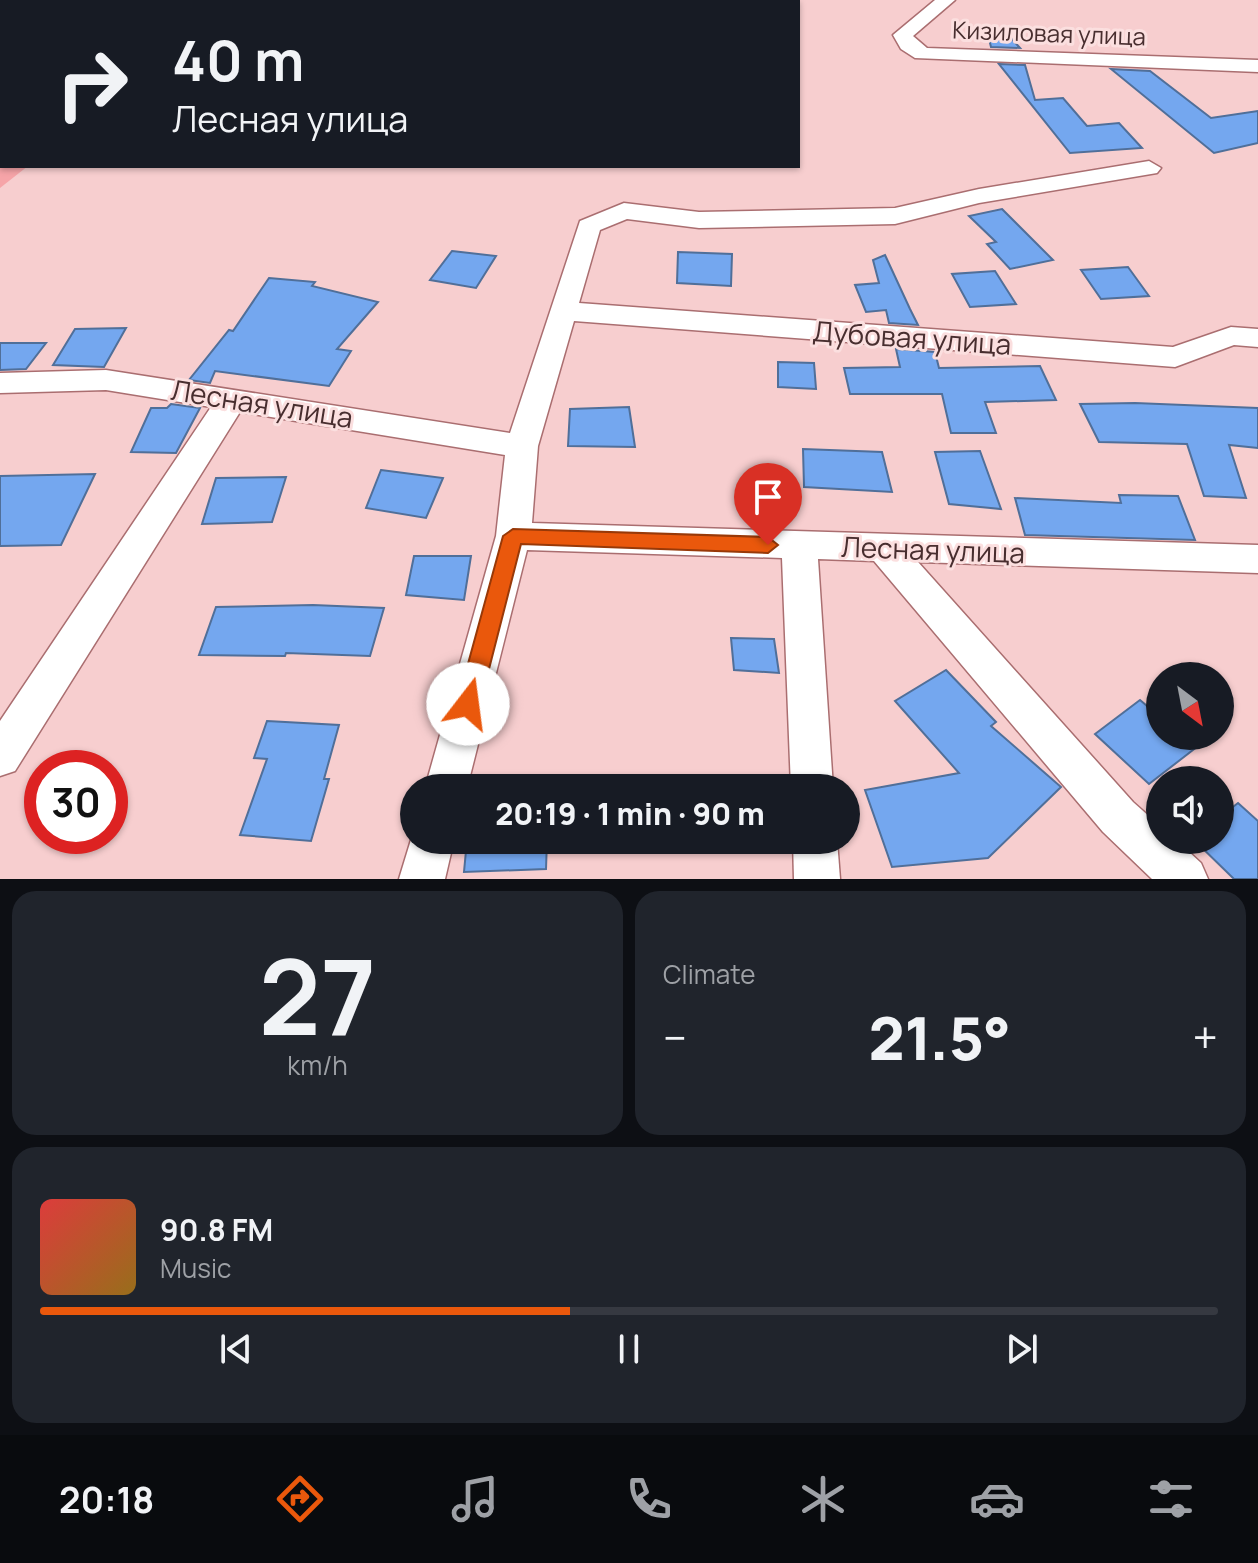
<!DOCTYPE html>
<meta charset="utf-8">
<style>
:root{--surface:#171b24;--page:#20242c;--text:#f1f3f6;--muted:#9ea1a6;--line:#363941;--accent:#ea580c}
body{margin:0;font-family:Manrope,sans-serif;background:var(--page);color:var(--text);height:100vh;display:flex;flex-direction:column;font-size:30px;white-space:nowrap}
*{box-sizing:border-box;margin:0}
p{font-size:26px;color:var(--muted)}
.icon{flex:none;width:44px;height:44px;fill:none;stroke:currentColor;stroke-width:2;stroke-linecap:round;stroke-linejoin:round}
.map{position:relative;height:879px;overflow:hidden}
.sheet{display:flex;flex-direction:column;gap:12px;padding:12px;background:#0d0f14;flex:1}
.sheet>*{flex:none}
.guide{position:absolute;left:0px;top:0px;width:800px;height:168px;box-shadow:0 2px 6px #0004;background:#171b24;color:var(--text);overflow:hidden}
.needle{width:52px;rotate:148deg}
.fabs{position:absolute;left:1146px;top:662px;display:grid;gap:16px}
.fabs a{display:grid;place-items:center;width:88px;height:88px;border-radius:50%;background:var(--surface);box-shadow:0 2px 6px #0004;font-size:40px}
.speed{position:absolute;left:24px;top:750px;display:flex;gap:16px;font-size:40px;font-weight:700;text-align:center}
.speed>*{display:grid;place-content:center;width:104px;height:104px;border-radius:50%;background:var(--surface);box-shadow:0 2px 6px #0004;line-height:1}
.speed .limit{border:12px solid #d22;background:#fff;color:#111}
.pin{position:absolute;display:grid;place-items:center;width:68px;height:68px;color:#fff;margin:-82px -34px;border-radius:50% 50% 50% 0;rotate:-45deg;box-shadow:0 0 8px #0007}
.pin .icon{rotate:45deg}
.me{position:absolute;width:88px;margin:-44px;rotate:15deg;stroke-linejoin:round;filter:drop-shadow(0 0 6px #0008)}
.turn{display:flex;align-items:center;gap:28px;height:168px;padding:0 40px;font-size:36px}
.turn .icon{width:104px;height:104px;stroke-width:2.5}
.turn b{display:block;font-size:56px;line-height:68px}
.big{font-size:60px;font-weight:800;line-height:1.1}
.sheet .card{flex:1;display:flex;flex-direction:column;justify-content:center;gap:12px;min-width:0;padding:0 28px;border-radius:24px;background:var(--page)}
.sheet .dial{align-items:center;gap:0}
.dial b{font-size:104px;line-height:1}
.song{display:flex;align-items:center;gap:24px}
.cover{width:96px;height:96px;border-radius:12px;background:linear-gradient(135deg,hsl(0 70% 55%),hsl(40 70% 35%))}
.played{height:8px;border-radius:4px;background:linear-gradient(90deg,var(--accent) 45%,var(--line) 45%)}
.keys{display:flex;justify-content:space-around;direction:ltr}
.heat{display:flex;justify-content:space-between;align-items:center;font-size:44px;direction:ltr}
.sheet .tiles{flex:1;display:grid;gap:12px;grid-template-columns:1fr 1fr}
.card:last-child{grid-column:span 2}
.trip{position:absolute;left:400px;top:774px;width:460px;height:80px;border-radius:40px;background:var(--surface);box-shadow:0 2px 6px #0004;font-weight:800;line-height:80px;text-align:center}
.dock{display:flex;height:128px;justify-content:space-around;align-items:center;background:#090b0e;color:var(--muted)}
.dock .icon{width:56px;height:56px}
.dock .selected{color:var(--accent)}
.dock b{font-size:36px;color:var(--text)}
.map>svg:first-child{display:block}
.green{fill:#f6a4a8}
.building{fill:#74a7ef;stroke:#506f99;stroke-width:2}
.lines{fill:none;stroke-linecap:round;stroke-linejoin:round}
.minor-casing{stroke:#aa6e70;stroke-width:3}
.minor{fill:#fff;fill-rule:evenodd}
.route{fill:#ea580c;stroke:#983908;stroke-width:2}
.labels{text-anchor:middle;stroke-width:6;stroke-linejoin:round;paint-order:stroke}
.far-street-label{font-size:24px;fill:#482e2f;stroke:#fbdfdf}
.street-label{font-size:28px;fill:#482e2f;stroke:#fbdfdf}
</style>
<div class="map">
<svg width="1258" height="879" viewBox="0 0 1258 879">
<rect width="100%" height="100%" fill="#f7cecf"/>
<path class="green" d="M0 0H548L2 2V166H28L0 188Z"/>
<g class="building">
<path d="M988 35 1010 37 1020 48 991 47Z"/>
<path d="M999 64 1025 65 1035 100 1063 98 1087 126 1119 123 1142 148 1070 153Z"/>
<path d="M1111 69 1150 71 1211 118 1258 111V143L1214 153Z"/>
<path d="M1002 209 1053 260 1010 269 987 244 996 242 969 216Z"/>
<path d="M452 251 496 256 476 288 430 280Z"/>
<path d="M678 252 732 254 731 286 677 283Z"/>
<path d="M885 255 910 309 918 325 889 323 886 310 866 312 855 285 879 283 873 260Z"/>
<path d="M1128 267 1149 296 1101 299 1081 270Z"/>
<path d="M995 271 1016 304 970 307 952 274Z"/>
<path d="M269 278 315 282 312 286 378 302 337 349 351 351 329 386 215 371 210 383 189 380 229 330 233 331Z"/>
<path d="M126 328 104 367 53 365 75 329Z"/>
<path d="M0 343H46L26 369 0 370Z"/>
<path d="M896 349 935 352 939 368 1040 366 1056 400 985 402 996 433H951L942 394H850L844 368 900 367Z"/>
<path d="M778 362 814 363 816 389 778 387Z"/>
<path d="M1135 403 1258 408V448L1229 445 1246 498 1204 496 1187 444 1099 442 1080 404Z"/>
<path d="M171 404 200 408 176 453 131 452 151 408H167Z"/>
<path d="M629 407 635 447 568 446 570 409Z"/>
<path d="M803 449 882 452 892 492 804 487Z"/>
<path d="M980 451 1001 509 949 504 935 452Z"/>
<path d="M381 470 443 478 426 518 366 508Z"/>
<path d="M95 474 61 545 0 546V476Z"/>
<path d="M286 477 272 522 202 524 216 478Z"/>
<path d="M1119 495 1178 496 1195 540 1025 535 1015 498 1121 503Z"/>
<path d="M414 556H471L464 600 406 595Z"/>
<path d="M313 605 384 608 370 656 286 653 285 656 199 655 216 607Z"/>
<path d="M731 638 774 639 779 673 734 670Z"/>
<path d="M946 670 996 722 991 726 1061 787 988 858 892 867 865 790 959 773 895 701Z"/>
<path d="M1140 700 1160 717V736H1211L1149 784 1095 734Z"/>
<path d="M267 721 339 725 324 779H329L311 841 240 835 267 759 254 758Z"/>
<path d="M1238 803 1258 821V879H1234L1194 840H1220V817Z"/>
<path d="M467 840H547L546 869 464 872Z"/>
</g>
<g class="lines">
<g class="minor-casing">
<g id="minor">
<path d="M935 0H955L913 36 927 48 1258 60V72L915 58 901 49 893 35Z"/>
<path d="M1149 161 1161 168 1157 173 979 203 895 224 699 228 627 219 600 230 579 303 1173 347 1231 327 1258 329V347L1234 345 1175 367 574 321 538 446 532 523 1258 545V573L918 562 1133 802 1160 826V840H1176L1201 863 1208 879H1152L1103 832 874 561 818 559 833 788H791L782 558 527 550 467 788H425L496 536 505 455 240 412 15 771 0 776V721L211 407 106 390 0 393V373L106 370 510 433 580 221 624 203 699 212 895 208 979 189Z"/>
<path d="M414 830V840H454L445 879H399Z"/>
<path d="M793 840H837L840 879H794Z"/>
</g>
</g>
<use href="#minor" class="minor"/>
</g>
<path class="route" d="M513 529 768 537 778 545 768 553 521 544 480 704 476 711 468 714 460 711 457 704 503 536Z"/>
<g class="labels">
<g class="far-street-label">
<text transform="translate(1049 34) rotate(2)" y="8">Кизиловая улица</text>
</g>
<g class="street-label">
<text transform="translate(912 338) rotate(4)" y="10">Дубовая улица</text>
<text transform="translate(262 404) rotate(9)" y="10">Лесная улица</text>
<text transform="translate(933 550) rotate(2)" y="10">Лесная улица</text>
</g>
</g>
</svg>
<div class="fabs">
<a><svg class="needle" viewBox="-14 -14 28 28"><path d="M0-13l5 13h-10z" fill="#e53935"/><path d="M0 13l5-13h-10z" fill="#9ea1a6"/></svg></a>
<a><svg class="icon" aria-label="sound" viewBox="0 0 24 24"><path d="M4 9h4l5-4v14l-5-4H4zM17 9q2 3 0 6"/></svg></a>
</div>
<div class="speed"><div class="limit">30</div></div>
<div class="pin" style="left:768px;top:545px;background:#d93025"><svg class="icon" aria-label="arrive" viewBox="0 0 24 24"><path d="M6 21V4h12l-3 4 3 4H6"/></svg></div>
<svg class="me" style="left:468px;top:704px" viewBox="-20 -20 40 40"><circle r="19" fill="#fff"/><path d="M0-13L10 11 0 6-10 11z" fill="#ea580c"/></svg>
<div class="trip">20:19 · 1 min · 90 m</div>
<div class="guide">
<div class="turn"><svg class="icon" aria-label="right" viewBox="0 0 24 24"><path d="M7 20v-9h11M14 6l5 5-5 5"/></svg><div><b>40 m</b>Лесная улица</div></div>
</div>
</div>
<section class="sheet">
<div class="tiles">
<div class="card dial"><b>27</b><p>km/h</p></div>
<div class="card"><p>Climate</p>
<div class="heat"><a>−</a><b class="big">21.5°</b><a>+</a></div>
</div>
<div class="card">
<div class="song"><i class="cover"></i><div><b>90.8 FM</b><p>Music</p></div></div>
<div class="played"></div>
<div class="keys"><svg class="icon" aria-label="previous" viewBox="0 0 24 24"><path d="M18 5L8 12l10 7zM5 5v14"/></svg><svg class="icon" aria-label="pause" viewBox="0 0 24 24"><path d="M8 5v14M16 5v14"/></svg><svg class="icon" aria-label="next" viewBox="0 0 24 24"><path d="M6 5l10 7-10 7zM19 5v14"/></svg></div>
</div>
</div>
</section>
<nav class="dock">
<b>20:18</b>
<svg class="icon selected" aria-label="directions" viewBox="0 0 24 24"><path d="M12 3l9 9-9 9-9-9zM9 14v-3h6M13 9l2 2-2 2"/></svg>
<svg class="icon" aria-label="music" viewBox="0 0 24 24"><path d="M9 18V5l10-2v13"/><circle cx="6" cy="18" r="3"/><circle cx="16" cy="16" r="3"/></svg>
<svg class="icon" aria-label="phone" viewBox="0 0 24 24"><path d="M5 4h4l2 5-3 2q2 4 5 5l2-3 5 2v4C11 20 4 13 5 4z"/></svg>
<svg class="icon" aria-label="climate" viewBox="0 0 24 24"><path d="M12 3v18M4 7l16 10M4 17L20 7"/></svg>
<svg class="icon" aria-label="car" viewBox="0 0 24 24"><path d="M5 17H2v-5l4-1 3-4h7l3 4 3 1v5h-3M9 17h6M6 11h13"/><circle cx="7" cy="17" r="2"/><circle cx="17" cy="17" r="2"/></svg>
<svg class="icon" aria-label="filters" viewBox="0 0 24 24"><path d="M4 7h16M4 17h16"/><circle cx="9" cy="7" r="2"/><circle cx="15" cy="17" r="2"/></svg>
</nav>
